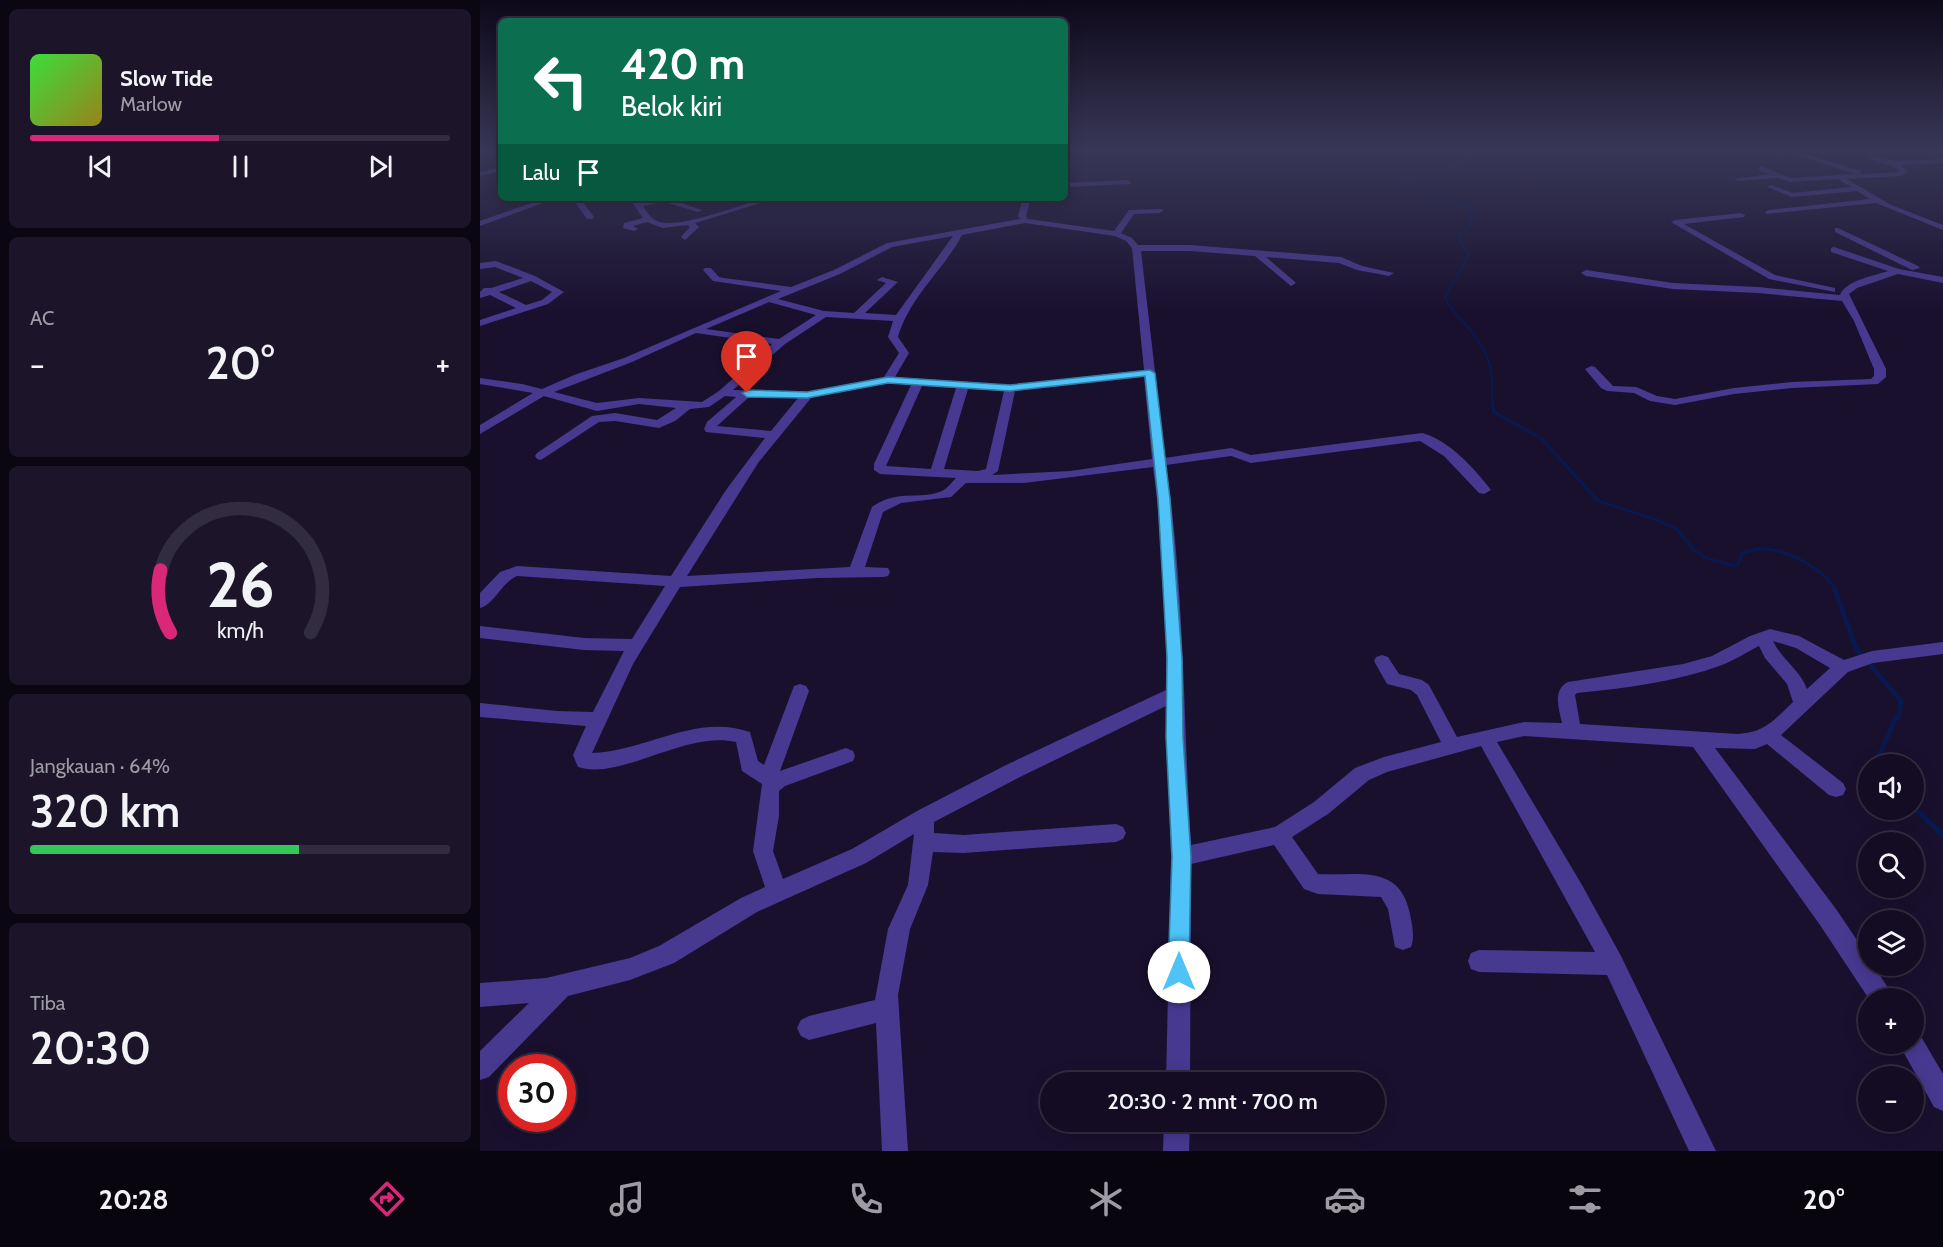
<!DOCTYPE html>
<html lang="id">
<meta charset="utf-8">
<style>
:root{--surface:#130c22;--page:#1c152a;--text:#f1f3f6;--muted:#9d9ba5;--line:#322c40;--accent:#db2777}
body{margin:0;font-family:Cabin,sans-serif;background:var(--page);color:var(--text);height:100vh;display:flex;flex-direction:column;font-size:22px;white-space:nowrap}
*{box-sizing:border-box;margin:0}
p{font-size:20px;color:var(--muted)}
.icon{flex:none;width:33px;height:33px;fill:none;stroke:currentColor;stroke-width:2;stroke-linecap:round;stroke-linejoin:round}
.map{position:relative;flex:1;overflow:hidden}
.side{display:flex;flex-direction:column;gap:9px;padding:9px;background:#0a0713;width:480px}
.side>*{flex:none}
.banner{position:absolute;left:18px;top:18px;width:570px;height:183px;border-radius:9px;box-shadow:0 3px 15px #0003,0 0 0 2px var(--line);background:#0b6e4f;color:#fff;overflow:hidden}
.fabs{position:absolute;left:1378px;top:754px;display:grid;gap:12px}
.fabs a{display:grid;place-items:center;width:66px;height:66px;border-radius:50%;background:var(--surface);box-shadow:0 3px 15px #0003,0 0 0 2px var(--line);font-size:30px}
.speed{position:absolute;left:18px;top:1054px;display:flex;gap:12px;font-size:30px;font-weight:700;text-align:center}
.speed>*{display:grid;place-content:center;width:78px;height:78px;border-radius:50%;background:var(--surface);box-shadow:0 3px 15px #0003,0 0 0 2px var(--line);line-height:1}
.speed .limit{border:9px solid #d22;background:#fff;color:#111}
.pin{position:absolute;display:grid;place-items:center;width:51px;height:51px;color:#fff;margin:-62px -26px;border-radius:50% 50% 50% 0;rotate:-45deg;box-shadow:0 0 6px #0007}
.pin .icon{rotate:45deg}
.me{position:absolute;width:66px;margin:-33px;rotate:0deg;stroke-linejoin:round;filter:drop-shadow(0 0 4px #0008)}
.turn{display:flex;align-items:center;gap:21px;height:126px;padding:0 24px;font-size:27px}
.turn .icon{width:78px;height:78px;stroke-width:2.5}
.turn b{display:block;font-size:42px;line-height:51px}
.then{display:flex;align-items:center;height:57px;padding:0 24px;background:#0003;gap:12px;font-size:22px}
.big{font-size:45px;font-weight:600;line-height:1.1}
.side .tile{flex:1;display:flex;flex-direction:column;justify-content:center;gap:9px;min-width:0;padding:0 21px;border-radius:9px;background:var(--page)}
.side .dial{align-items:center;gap:0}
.dial svg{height:156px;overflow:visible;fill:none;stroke:var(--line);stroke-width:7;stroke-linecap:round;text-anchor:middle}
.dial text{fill:var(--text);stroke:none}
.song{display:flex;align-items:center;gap:18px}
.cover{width:72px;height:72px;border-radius:9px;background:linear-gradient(135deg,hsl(120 70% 55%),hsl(50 70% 35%))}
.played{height:6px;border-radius:3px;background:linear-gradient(90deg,var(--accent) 45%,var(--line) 45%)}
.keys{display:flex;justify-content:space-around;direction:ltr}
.heat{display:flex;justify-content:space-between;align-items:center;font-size:33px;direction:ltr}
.charge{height:9px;border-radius:4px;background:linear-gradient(90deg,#34c759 64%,var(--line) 0)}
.trip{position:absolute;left:560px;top:1072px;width:345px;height:60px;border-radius:30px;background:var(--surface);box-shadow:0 3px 15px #0003,0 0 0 2px var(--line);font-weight:600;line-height:60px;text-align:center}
.tab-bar{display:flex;height:96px;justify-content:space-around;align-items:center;background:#08050e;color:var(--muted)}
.tab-bar .icon{width:42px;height:42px}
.tab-bar .current{color:var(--accent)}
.tab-bar b{font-size:27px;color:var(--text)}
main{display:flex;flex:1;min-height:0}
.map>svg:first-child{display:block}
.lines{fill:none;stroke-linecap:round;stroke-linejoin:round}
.stream-far3{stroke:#081950;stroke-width:2}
.stream-far2{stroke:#081950;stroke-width:3}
.stream-far1{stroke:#081950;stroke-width:4.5}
.stream{stroke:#081950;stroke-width:6}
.minor{fill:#473990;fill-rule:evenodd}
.route{fill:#4fc3f7;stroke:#337fa1;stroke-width:1.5}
</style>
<main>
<section class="side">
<div class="tile">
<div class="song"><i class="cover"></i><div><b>Slow Tide</b><p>Marlow</p></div></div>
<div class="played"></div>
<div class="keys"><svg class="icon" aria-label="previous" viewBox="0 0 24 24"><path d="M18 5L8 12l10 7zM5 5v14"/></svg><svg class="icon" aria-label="pause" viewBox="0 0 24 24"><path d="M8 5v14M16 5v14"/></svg><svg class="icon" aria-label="next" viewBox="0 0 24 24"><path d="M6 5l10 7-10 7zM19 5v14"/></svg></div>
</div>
<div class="tile"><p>AC</p>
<div class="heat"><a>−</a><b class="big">20°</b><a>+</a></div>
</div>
<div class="tile dial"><svg viewBox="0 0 100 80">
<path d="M14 69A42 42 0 1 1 86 69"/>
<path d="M14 69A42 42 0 0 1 9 37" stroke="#db2777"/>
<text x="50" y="56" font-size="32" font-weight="700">26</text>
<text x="50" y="72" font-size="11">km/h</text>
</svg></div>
<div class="tile"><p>Jangkauan · 64%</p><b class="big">320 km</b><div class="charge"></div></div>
<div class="tile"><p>Tiba</p><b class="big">20:30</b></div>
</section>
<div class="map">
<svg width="1463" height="1151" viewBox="0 0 1463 1151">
<rect width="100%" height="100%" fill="#19102e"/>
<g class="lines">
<path class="stream-far3" d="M989 151 991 156 984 166 938 171 936 178 921 181 917 185 944 187 966 202 995 209 990 217 992 225 982 233 979 239 989 255 965 297C969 308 977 315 985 324 1009 350 1014 367 1012 402"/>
<path class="stream-far2" d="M1012 401 1014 412 1062 439 1118 501 1177 520 1197 529 1214 550 1226 558 1254 566 1258 564 1262 553C1268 552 1275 549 1281 549 1307 548 1340 568 1355 588"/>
<g class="stream-far1">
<path d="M1354 587 1376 648 1421 701 1419 716 1415 719 1395 765"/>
<path d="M1434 808 1460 832"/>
</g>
<path class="stream" d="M1458 831 1463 835"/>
<g class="minor">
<path d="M1306 151H1315L1381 171V174L1420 172C1409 160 1394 165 1384 153L1387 151 1395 157 1416 161 1463 159V163L1421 165 1428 172 1421 176 1367 179 1411 205 1463 225V230L1396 203 1286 214 1285 212 1289 210 1390 199 1377 191 1312 197 1287 187 1291 185 1313 193 1371 187 1358 179 1309 182 1298 178 1258 181 1254 179 1290 174 1278 170 1281 166 1310 178 1374 174Z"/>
<path d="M21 167V171L0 176V172Z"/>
<path d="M648 180 651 184 585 187V183Z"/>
<path d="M66 198H77L0 226V221Z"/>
<path d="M92 198H100L114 217 113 219H107Z"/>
<path d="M149 198H157L160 202 195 198 193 200 222 210 218 212 184 202 163 206C167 213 172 220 180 222 203 228 260 205 285 198H297L215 223 219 227 205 240 201 237 210 227 207 225 183 228 167 222 153 226 158 229 154 231 143 228 144 223 163 218Z"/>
<path d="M543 198H551L546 216 548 219 634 231 649 210 682 209 683 211 679 213 654 214 641 233 652 238 658 245H710L861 257 882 266 914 273 909 276 877 270 859 263 786 257 814 281 816 283 811 286 775 256 710 251H661L685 458 751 448 771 455 942 433C969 440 994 468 1011 490L1004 494 999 493 964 456 940 441 771 463 751 456 686 465C705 591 703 719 711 845L795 827 834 802 875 768 904 757 961 742 937 695 931 690 907 684 894 661 896 657 902 655 908 657 919 674 942 680 949 685 977 737 1044 722 1082 723C1079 709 1072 690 1088 682L1203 664 1232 656 1270 636 1290 629 1319 636 1364 660 1392 651 1463 642V654L1393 663 1368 672 1301 735 1363 783 1366 789 1363 795 1356 797 1349 795 1287 744 1275 749 1235 748 1356 909 1389 958V966H1394L1415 999H1389L1340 925 1213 747 1044 736 1017 742 1102 885 1141 956 1236 1151H1209L1127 975 999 972 991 969 988 961 991 953 999 950 1115 952 1001 746 907 772 889 780 848 814 812 837 838 874C878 876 920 863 930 914 932 925 935 936 931 947L923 950 915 947 908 909 901 897 838 894 824 889 794 845 711 864 710 1083H686L691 857 686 706 540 777 454 822V833L484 835 636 824 643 827 646 833 643 839 636 842 484 853 453 852 448 885 430 929 418 995 428 1151H402L396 1023 329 1040 321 1036 317 1028 321 1020 329 1016 395 1000 408 929 428 885 434 834 386 863 277 912 194 963 150 980 88 996 9 1077 0 1080V1051L49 1003 0 1007V983L66 978 150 958 179 946 261 898 285 887 273 851 282 784 262 771 256 742C206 730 140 781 98 767L93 755 106 726 0 717V703L77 711 113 712 144 651 104 650 0 638V626L104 638 152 639 185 586 37 576C21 583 15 604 0 608V593L20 572 37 566 191 576 246 490 285 438 226 432 224 429 227 422 256 397 245 396 229 407 210 409 195 421 179 428 135 421 119 422 61 460 57 459 55 456 57 453 112 416 135 413 177 420 196 408 159 404 117 411 64 396 0 434V425L53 393 0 384V378L42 384 62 389 94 375 144 358 301 291 233 281 223 270 225 268H231L239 277 244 278 311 287 354 270 407 243 540 219 538 216ZM545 223 635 236 646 241 652 248 664 370 530 385 415 377 429 353 418 337C430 296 463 271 482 235ZM473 236 416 315 385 313 418 282 402 277 397 280 406 283 374 313 344 311 298 299 360 274 412 247ZM289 302 336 315 299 339 226 329ZM346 317 413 321 408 337 419 353 404 377 327 392 253 390 305 344ZM216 333 292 344 239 391 222 402 159 398 117 403 74 392 152 362ZM664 377 672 459 590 471 512 475 518 471 535 391ZM408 383 431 385 394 464V470L400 474 476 478C472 482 468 488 462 491 439 501 419 488 392 507L370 567 207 576 278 463 331 398ZM442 386 476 388 451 469 406 466ZM488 389 524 391 506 469 498 471 464 469ZM269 397 318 398 291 431 237 426ZM673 467C683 540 687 617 686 690L526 765 437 811 372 849 303 879 293 851 299 816V791L305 786 373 761 375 756 373 751 366 748 300 771 329 691 326 686 320 684 314 686 284 765 278 761 270 732C215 713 167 751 112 753L153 664 200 587 337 578 403 577 408 576 410 572 408 568 385 567 403 512 421 503 471 497 486 483H544ZM1293 641 1316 648 1350 668 1327 689C1320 670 1302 660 1293 641ZM1279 646 1285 658 1307 684 1313 702C1294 720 1285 733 1257 734L1100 724 1095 695 1097 693C1146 688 1196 682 1242 665 1255 660 1267 652 1279 646Z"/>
<path d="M1261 213 1265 215 1264 217 1204 224 1295 275 1355 288V292L1289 279 1191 222 1195 220Z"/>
<path d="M1358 228 1438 266 1440 268 1432 270 1355 232V228Z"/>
<path d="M1354 247 1419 269 1463 277V283L1418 274 1377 288 1369 294 1406 369V377L1398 384 1312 388 1254 394 1195 405 1170 401 1154 393 1127 391 1121 388 1105 369 1111 366 1115 367 1133 386 1156 387 1177 396 1195 399 1254 388 1312 382 1391 379 1394 376V369L1374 321 1362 301 1278 293 1193 289 1106 276 1101 273 1106 270 1193 283 1278 287 1360 295C1366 280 1394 276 1408 271L1351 252V248Z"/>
<path d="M16 261 55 276 84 292 68 304 0 326V320L36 308 10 295 0 298V292L4 288H11L43 278 15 267 0 269V263ZM51 281 72 292 62 300 46 305 19 292Z"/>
<path d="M1434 1033 1440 1035 1463 1074V1111L1454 1107 1419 1044H1434Z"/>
<path d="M684 1122H710L709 1151H683Z"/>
</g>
</g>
<linearGradient id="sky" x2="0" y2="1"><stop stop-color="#0e0919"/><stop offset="0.48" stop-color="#383757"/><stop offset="1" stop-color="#383757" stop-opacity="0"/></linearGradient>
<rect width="1463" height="312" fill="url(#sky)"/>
<path class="route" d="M670 370 675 373 690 499 702 658 703 737 711 857 709 972 706 979 699 982 691 979 688 972 692 857 686 737 687 658 678 499 665 376 530 391 408 383 327 398 267 397 262 393 267 390 327 392 408 377 530 385Z"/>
</svg>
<div class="fabs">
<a><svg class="icon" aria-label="sound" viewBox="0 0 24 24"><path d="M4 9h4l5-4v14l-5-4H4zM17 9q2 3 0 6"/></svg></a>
<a><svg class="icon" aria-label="search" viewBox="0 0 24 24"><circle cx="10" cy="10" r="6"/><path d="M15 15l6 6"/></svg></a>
<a><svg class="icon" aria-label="layers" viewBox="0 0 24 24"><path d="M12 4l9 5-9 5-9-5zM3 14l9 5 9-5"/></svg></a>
<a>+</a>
<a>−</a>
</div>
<div class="speed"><div class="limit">30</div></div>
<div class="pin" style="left:267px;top:393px;background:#d93025"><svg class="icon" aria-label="arrive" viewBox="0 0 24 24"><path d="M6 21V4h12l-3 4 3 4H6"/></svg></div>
<svg class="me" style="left:699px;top:972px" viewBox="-20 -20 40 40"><circle r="19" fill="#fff"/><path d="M0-13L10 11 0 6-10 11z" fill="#4fc3f7"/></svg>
<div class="trip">20:30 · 2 mnt · 700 m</div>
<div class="banner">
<div class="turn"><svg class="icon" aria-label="left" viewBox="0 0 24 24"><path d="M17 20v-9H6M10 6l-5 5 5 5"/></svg><div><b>420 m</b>Belok kiri</div></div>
<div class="then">Lalu<svg class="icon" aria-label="arrive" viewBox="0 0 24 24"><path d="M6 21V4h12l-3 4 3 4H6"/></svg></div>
</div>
</div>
</main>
<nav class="tab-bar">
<b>20:28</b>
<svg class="icon current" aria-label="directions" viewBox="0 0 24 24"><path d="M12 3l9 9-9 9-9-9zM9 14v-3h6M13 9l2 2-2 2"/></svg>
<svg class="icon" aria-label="music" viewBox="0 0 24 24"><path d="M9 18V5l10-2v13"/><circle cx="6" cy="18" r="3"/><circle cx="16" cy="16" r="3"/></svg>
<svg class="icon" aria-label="phone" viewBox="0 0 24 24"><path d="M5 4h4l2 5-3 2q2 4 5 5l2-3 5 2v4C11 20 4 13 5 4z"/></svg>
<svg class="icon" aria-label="climate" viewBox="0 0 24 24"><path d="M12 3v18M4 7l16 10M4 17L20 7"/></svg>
<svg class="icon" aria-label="car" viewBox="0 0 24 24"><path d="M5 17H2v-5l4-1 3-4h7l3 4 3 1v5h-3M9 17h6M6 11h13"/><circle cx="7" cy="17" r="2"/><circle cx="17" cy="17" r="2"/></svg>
<svg class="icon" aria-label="filters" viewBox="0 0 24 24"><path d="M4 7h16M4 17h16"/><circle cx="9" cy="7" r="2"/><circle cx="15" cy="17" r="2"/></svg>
<b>20°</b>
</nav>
